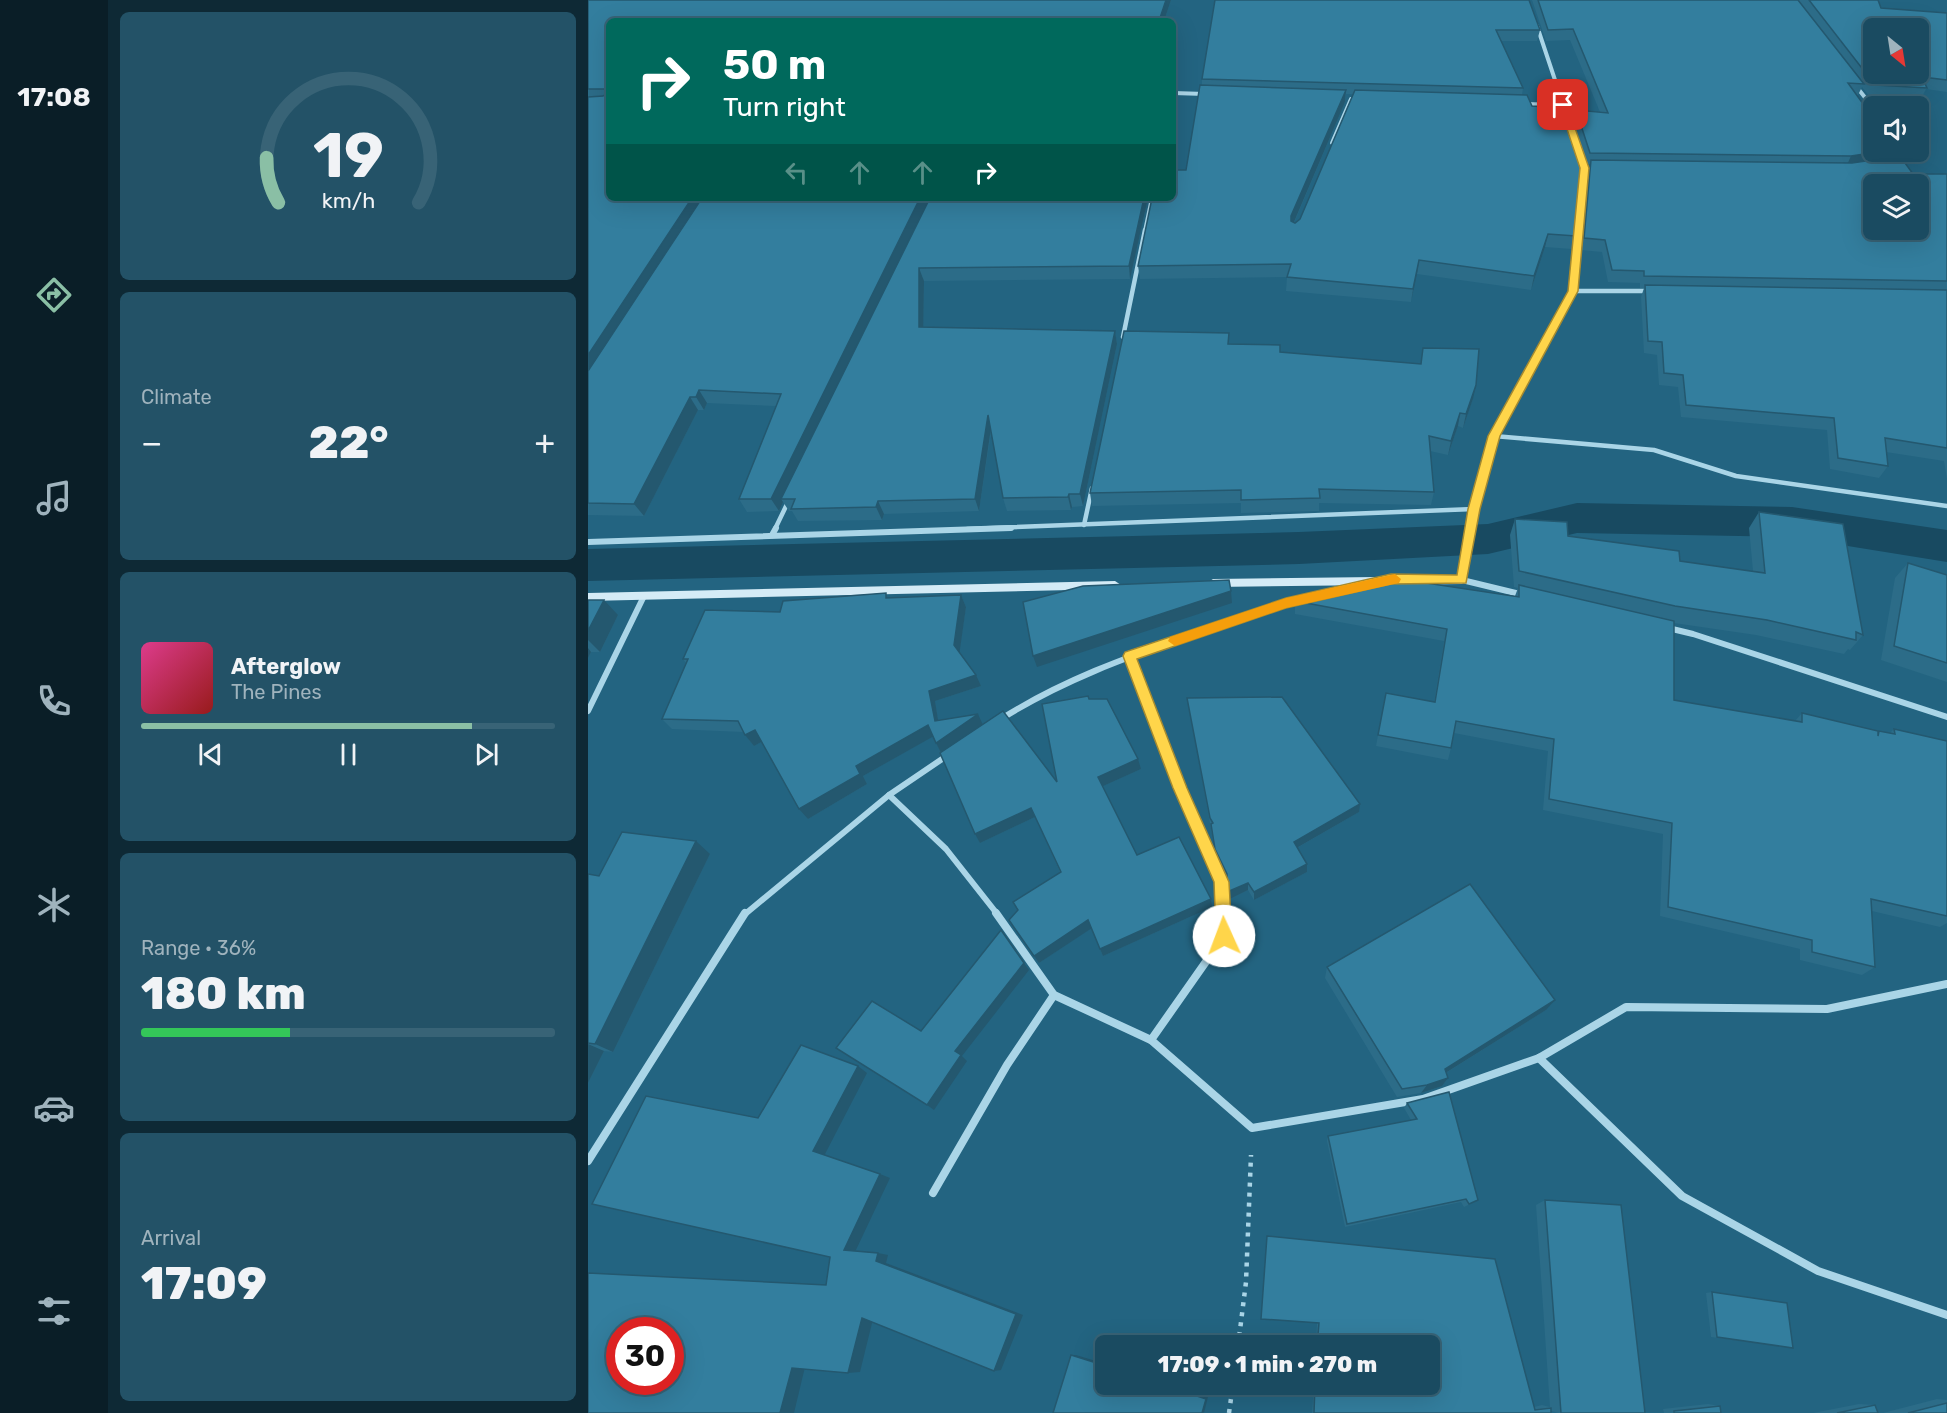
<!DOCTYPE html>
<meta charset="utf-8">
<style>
:root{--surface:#1a4b61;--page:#235267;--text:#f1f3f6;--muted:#9fb3bd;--line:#386376;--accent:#8abfa5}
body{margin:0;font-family:Rubik,sans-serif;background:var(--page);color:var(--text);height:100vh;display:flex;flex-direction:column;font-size:22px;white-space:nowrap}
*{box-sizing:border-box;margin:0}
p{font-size:20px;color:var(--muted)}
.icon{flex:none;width:33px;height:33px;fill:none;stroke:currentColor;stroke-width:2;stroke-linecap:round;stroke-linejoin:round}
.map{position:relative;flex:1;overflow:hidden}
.details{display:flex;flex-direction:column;gap:12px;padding:12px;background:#0e2935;width:480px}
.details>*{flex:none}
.banner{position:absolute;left:18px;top:18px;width:570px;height:183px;border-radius:9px;box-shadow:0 6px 24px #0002,0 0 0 2px var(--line);background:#00695c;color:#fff;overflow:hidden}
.needle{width:39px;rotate:150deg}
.fabs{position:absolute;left:1275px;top:18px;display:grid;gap:12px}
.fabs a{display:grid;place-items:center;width:66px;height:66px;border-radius:9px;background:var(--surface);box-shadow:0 6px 24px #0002,0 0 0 2px var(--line);font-size:30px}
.speed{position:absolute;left:18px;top:1317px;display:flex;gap:12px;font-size:30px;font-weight:700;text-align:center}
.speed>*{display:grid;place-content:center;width:78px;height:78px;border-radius:50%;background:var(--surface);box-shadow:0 6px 24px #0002,0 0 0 2px var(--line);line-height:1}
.speed .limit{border:9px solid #d22;background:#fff;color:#111}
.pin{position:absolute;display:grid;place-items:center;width:51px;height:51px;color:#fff;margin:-26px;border-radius:12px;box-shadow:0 3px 9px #0006}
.me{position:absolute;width:66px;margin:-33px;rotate:358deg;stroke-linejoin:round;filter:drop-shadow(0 0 4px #0008)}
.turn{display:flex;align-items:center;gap:21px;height:126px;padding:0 18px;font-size:27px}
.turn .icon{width:78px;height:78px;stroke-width:2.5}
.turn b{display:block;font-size:42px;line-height:51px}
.lanes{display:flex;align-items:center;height:57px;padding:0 18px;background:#0003;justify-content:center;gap:30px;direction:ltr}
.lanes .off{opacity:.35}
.big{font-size:45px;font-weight:800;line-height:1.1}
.details .card{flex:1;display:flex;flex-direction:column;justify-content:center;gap:9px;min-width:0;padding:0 21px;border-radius:9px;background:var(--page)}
.details .dial{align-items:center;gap:0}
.dial svg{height:156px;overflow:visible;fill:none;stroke:var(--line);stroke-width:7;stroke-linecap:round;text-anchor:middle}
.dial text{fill:var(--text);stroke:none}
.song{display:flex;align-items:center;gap:18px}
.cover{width:72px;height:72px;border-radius:9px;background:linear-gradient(135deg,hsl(330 70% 55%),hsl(0 70% 35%))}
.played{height:6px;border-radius:3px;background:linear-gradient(90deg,var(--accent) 80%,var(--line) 80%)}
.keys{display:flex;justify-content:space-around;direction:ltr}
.heat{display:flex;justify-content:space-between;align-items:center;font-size:33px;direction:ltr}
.charge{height:9px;border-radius:4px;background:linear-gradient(90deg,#34c759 36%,var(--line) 0)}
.trip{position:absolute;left:507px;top:1335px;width:345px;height:60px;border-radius:9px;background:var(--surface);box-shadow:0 6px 24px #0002,0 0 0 2px var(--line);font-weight:800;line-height:60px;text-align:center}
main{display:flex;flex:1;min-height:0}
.tabs{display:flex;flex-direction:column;width:108px;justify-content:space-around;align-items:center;background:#0a1e27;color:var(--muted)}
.tabs .icon{width:42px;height:42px}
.tabs .active{color:var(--accent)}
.tabs b{font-size:27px;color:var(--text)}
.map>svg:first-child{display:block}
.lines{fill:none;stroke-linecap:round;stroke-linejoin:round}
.canal{fill:#184a61;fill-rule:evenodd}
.path{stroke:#aad5e7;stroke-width:4.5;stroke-dasharray:4 6;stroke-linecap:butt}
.street-far3{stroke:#aad5e7;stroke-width:4}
.street-far2{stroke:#aad5e7;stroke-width:4.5}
.street-far1{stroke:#aad5e7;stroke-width:6}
.street{stroke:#aad5e7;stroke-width:8}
.secondary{fill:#d4ebf6;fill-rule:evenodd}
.wall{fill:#2c6c88;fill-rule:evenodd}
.shaded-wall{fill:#24586f}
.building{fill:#337e9e;stroke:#24586f;stroke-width:1.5;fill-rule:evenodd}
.route{fill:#ffd54a;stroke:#a68a30;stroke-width:1.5}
.slow{fill:#f59e0b}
</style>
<main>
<nav class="tabs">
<b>17:08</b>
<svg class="icon active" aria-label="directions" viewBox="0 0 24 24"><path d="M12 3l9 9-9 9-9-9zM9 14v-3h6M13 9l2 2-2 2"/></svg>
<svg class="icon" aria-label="music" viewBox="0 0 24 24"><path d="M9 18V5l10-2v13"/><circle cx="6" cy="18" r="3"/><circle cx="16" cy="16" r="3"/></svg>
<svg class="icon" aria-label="phone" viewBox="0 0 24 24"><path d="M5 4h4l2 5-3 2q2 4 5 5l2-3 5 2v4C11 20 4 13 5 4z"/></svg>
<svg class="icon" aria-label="climate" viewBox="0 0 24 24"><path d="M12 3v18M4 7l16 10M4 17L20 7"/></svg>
<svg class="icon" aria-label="car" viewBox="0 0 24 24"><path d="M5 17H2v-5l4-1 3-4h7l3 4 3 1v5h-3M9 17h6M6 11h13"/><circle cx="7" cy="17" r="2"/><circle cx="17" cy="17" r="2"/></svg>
<svg class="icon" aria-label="filters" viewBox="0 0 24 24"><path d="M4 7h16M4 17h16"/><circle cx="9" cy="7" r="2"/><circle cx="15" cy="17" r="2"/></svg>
</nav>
<section class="details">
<div class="card dial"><svg viewBox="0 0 100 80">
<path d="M14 69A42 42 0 1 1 86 69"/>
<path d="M14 69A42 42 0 0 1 8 46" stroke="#8abfa5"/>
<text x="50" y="56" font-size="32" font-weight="700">19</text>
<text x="50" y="72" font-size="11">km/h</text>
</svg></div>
<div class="card"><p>Climate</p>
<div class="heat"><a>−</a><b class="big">22°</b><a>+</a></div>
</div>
<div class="card">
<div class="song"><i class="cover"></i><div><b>Afterglow</b><p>The Pines</p></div></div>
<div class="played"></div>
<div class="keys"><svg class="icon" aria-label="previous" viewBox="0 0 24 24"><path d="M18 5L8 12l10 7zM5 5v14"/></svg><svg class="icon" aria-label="pause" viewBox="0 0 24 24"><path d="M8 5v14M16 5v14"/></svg><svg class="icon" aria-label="next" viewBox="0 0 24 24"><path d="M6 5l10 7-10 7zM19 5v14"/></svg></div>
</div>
<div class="card"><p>Range · 36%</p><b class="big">180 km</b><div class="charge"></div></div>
<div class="card"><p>Arrival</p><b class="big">17:09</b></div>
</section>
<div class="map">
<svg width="1359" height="1413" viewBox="0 0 1359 1413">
<rect width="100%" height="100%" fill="#236481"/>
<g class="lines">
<path class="canal" d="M989 503 1204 507 1359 530V562L1204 537 989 533 900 554 711 564 0 581V549L711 532 900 524Z"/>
<g class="path">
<path d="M650 1346 658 1282 663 1155"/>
<path d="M641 1413 645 1384"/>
</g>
<g class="street-far3">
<path d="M949 26 978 113"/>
<path d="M1268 86 1286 109"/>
<path d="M585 93 617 94"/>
<path d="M936 104 975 105"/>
<path d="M744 143 763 99"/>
<path d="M1308 152 1309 163"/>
<path d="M557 231 564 198"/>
<path d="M990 231 996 168 993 157"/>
</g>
<g class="street-far2">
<path d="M985 291H1061"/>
<path d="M535 337 557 230"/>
<path d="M906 436 1066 450 1148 476 1359 506"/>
<path d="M496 525 504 488"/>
<path d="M187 529 201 500"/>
<path d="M379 529 886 509"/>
<path d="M883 529 906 436 985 291 990 230"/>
</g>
<g class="street-far1">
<path d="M883 528 874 580 936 595"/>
<path d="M184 535 188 528"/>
<path d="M0 542 423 528"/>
<path d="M1080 628 1105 634 1359 717"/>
<path d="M541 656 592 788 634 882 635 915"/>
<path d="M0 711 56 596"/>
<path d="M413 719C473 681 539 657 606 634 647 620 687 606 729 596"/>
<path d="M301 795 358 849 410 915"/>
<path d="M156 915 301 795 360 755"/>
</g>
<g class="street">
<path d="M408 913 466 995 563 1040 664 1128 835 1099 951 1058 1038 1007 1239 1009 1359 984"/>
<path d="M563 1040 636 936 635 913"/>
<path d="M951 1058 1094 1196 1230 1271 1359 1315"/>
<path d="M0 1161 157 913"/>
<path d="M345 1193 419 1065 466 995"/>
</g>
<g class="secondary">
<path d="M874 576 879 580 874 584 625 587 619 583 625 579Z"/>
<path d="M527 581 533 585 527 589 0 601V593Z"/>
</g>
</g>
<g class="wall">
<path d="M0 0H583L576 21H21V198H560L542 279 336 281 335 327 527 331 529 344 495 506 484 507 483 510 419 511 415 498 403 432 391 511 296 514 294 520 210 521 204 511H201L195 502 191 511 159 512 151 499 188 406 119 403 116 410H110L56 516 0 515Z"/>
<path d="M627 0 952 30 949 41H913L935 88 934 95 988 236 984 249 957 247 943 290 829 274 823 302 698 291 699 277 552 279 550 266 598 170 614 85V79ZM758 94H765L712 219 707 223H706L757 102Z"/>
<path d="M944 0H1290L1293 8 1359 13V92L1338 89 1333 99 1281 96 1274 87 1270 95H1269L1302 157 1325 174H1359V479L1356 461 1298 452 1300 466 1291 478 1242 469 1239 430 1093 417 1090 387 1071 385 1069 355 1056 353 1053 297 1056 288H1052V283L1020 282 1014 252 993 250 1000 172 1002 164H999L985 122 988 110 1012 112 982 40 958 41Z"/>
<path d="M641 333V344L692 352 833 364 835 348 885 399 875 428 870 426 860 455 842 451 846 492 843 505 731 503V511L653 513V503L504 506 502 493Z"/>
<path d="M1171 512 1275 635 1262 650 1260 649 1256 654 1168 635 1086 623V700L1207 721 1214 713 1290 732 1291 731 1302 733 1306 729 1359 741V923L1352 927 1284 911 1287 967 1274 975 1212 960V949L1072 916 1075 834 955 810 960 751 866 733 863 748 860 760 788 746 798 693 846 702 856 641 707 614V601L927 596 930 588 926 587 922 535 927 519 980 536 1092 561 1165 571 1161 528Z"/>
<path d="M1320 563 1359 575V682L1293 660 1307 578Z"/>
<path d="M373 595 378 607 371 652 393 686 347 701 350 721 395 724 469 782 501 699 553 769 515 786 549 855 624 907 515 956 503 928 451 963 421 920 472 872 447 817 392 843 353 753 345 736 275 776 279 784 220 819 173 742 166 746 155 732 84 729 74 719 98 663 95 659 192 612 301 598Z"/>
<path d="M0 600 30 615 12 652H3L0 658Z"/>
<path d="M599 698 771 812 709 848 719 864V872L666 900 660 890 640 900 639 880 628 856Z"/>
<path d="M122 854 25 1052 16 1051 0 1083V874L11 876Z"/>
<path d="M739 967 958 1010 858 1073 860 1078 854 1086 833 1093 809 1097 737 978Z"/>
<path d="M819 1103 890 1200 876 1207 873 1202 757 1227 739 1141 740 1136 823 1120 816 1108Z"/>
<path d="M957 1200 1057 1413H971L963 1411V1413H724L726 1384H842V1346H728L729 1323 674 1319 679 1236 946 1407 954 1405 962 1407 948 1205Z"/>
<path d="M1124 1292 1205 1348 1123 1337 1118 1293Z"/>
<path d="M1349 1399 1359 1400V1413H1295Z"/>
<path d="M1120 1404 1132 1406 1133 1413H1076L1075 1409Z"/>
<path d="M1271 1404 1287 1405 1290 1413H1225Z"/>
</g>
<g class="shaded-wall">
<path d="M578 0H583L576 21H571Z"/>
<path d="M758 90 757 102 703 229V216Z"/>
<path d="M1290 152H1305L1300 160 1258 167 1263 156Z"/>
<path d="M104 198H119L0 382V355Z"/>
<path d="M332 198H342L193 499 195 502 191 511 183 499Z"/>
<path d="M556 198H560L542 279 541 266Z"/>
<path d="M960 234 957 247 943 290 946 276Z"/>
<path d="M831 260 829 274 823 302 825 289Z"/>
<path d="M331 268 336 281 335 340 331 327Z"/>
<path d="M527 331 529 344 495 506 492 494Z"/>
<path d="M888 385 885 399 875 428 878 414Z"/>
<path d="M111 390 119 403 116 410 108 397Z"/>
<path d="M102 397 110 410 56 516 46 504Z"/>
<path d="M872 413 870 426 860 455 863 441Z"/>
<path d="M400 415 403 428 391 511 387 499Z"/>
<path d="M481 494 484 507 483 510 480 497Z"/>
<path d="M290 501 296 514 294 520 288 507Z"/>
<path d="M643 591 644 603 449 667 445 656Z"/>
<path d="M373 595 378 607 371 656 366 645Z"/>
<path d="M16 600 30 615 12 652 0 640V631Z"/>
<path d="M0 648 3 652 0 658Z"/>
<path d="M388 675 393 686 347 701 352 732 347 721 341 691Z"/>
<path d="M390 714 395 725 353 753 348 743Z"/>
<path d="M340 725 346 736 275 776 279 784 220 819 211 809 268 766Z"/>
<path d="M167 730 175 741 166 746 157 735Z"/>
<path d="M550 759 553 769 513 787 510 777Z"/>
<path d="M772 804 771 812 705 850 706 842Z"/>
<path d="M443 808 447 817 392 843 387 834Z"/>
<path d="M108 841 122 854 25 1052 7 1044Z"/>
<path d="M719 864V872L666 900V892Z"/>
<path d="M660 883V890L640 900 639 892Z"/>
<path d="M623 899 624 907 515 956 512 949Z"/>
<path d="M500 920 504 928 451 963 446 956Z"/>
<path d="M436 963 441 970 374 1056 379 1061 346 1110 339 1105 367 1051Z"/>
<path d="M967 1000 958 1010 851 1077 857 1069Z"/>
<path d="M0 1044 16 1051 0 1083Z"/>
<path d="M270 1066 279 1073 236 1156 225 1151Z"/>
<path d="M860 1078 854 1086 833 1093 839 1085Z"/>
<path d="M292 1174 302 1178 267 1252 256 1250Z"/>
<path d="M290 1253 300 1255 298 1263 435 1315 413 1370 406 1371 288 1261Z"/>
<path d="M274 1318 285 1319 272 1372 260 1373Z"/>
<path d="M483 1355H488L518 1364V1366Z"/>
<path d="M217 1367 206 1413H192L204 1368Z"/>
<path d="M573 1384H580L620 1397 616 1413Z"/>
</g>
<g class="building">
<path d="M0 0H578L571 21H21V198H104L0 355V97L15 96 18 94 17 89H0Z"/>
<path d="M627 0H941L952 30H908L935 88 614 79Z"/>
<path d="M950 0H1210L1276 84 1260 83 1286 119V152H1290L1263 156 1002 153 988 110 1020 113 985 29 960 30Z"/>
<path d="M1221 0H1290L1293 8 1359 13V80L1334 77 1339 88 1287 85ZM1286 28H1330V74H1286Z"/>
<path d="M612 85 758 90 703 216V221L707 223 712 219 767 90 939 95 944 106 979 108 995 155 988 236 960 234 946 276 831 260 825 289 699 277 703 264 550 266 564 198H585V170H598Z"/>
<path d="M1312 156 1325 174H1359V281L1056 276V271L1024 270 1017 240 996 238 1003 160 1264 163ZM1286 184H1330V230H1286Z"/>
<path d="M114 198H332L183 499H151L193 394 111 390 108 397H102L46 504 0 503V371Z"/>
<path d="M342 198H556L541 266 331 268V327L527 331 492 494H481L480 497 415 498 400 415 387 499 290 501 288 507 203 509 207 499H193Z"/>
<path d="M1057 285 1359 290V448L1297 438 1300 466 1250 458 1246 418 1098 405 1095 375 1076 373 1074 342 1060 341Z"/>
<path d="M536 331 641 333 640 344 692 345V352L833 364 835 348 891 349 888 385 878 414 872 413 863 441 841 436 846 492 731 489 732 498 653 500V490L502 493Z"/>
<path d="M1171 512 1255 524 1275 635 1268 632V640L1179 620 1087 606 931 571 927 519 979 522 980 536 1091 551 1092 561 1177 573Z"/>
<path d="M1320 563 1359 575V663L1306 646Z"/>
<path d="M798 577 931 597V585L1086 621V700L1214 722V713L1290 731V736L1291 731 1307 734 1306 729 1359 741V916L1283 899 1287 967 1224 952V940L1080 907 1084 823 961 799 966 739 868 721 863 748 790 735 798 693 847 702 859 629 707 601Z"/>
<path d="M641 580 643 591 445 656 435 602 495 586Z"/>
<path d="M298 593V598L373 595 366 645 388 675 341 691 347 721 390 714 348 743 340 725 268 766 272 774 211 809 167 730 157 735 150 721 74 719 100 659H95L117 610 192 612 195 601Z"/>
<path d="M0 600H16L0 631Z"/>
<path d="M500 696 501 699H519L550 759 510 777 549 855 591 837 623 899 512 949 500 920 446 956 421 920 430 910 425 902 473 872 443 808 387 834 352 753 415 711 469 782 454 704Z"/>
<path d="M694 697 772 804 706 842 719 864 666 892 660 883 639 892V874L627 849 623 824 625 823 622 818 599 698Z"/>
<path d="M34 832 108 841 7 1044 0 1043V874L11 876Z"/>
<path d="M882 884 967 1000 857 1069 860 1078 839 1085 814 1089 739 967Z"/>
<path d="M413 930 436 963 367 1051 373 1055 339 1105 248 1048 284 1001 333 1031Z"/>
<path d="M213 1045 270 1066 225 1151 292 1174 256 1250 290 1253 288 1261 428 1314 406 1371 274 1318 260 1373 204 1368 192 1413H0V1273L238 1285 242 1257 4 1204 58 1096 170 1118ZM32 1330H82V1382H32Z"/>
<path d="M861 1092 890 1200 881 1204 878 1199 759 1224 740 1136 829 1119 819 1103Z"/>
<path d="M957 1200 1033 1205 1057 1413H973Z"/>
<path d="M679 1236 907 1259 947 1410 963 1408V1413H726L727 1384H842V1346H729L731 1323 673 1319Z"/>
<path d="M1124 1292 1199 1303 1205 1348 1129 1337Z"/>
<path d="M483 1355 518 1366V1384H573L618 1399 614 1413H465Z"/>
<path d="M1359 1403V1413H1320Z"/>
<path d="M1287 1405 1290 1413H1249Z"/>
<path d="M1132 1406 1133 1413H1086V1411Z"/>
</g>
<path class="route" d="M975 103 979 105 1001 168 990 291 912 436 892 509 878 583 803 584 698 608 549 659 599 788 641 882 644 936 641 942 636 944 630 942 628 936 626 882 585 788 535 656 537 652 698 598 803 574 869 575 880 509 900 436 980 291 992 168 971 105Z"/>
<path class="slow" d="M807 574 813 579 811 583 698 608 587 646 580 641 582 637 698 598Z"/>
</svg>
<div class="fabs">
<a><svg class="needle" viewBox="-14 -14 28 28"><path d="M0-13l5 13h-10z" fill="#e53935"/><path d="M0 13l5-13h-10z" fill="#9fb3bd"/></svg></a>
<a><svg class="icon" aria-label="sound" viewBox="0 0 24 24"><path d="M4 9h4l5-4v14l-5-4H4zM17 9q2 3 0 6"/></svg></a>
<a><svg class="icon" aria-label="layers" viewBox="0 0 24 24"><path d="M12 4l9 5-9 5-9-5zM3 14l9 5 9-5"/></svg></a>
</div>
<div class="speed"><div class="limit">30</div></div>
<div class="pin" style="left:975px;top:105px;background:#d93025"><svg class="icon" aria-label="arrive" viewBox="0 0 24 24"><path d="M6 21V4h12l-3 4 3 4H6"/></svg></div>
<svg class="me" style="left:636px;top:936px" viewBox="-20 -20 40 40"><circle r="19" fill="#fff"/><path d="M0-13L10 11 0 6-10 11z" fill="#ffd54a"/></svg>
<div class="trip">17:09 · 1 min · 270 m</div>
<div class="banner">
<div class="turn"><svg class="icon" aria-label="right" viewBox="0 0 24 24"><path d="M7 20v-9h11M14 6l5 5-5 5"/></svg><div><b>50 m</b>Turn right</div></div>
<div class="lanes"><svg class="icon off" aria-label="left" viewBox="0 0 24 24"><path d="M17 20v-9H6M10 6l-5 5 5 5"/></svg><svg class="icon off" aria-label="ahead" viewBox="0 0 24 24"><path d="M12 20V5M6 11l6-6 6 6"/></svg><svg class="icon off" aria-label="ahead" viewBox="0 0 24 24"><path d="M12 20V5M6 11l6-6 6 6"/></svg><svg class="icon" aria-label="right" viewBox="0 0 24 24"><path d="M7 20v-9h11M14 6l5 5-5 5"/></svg></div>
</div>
</div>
</main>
